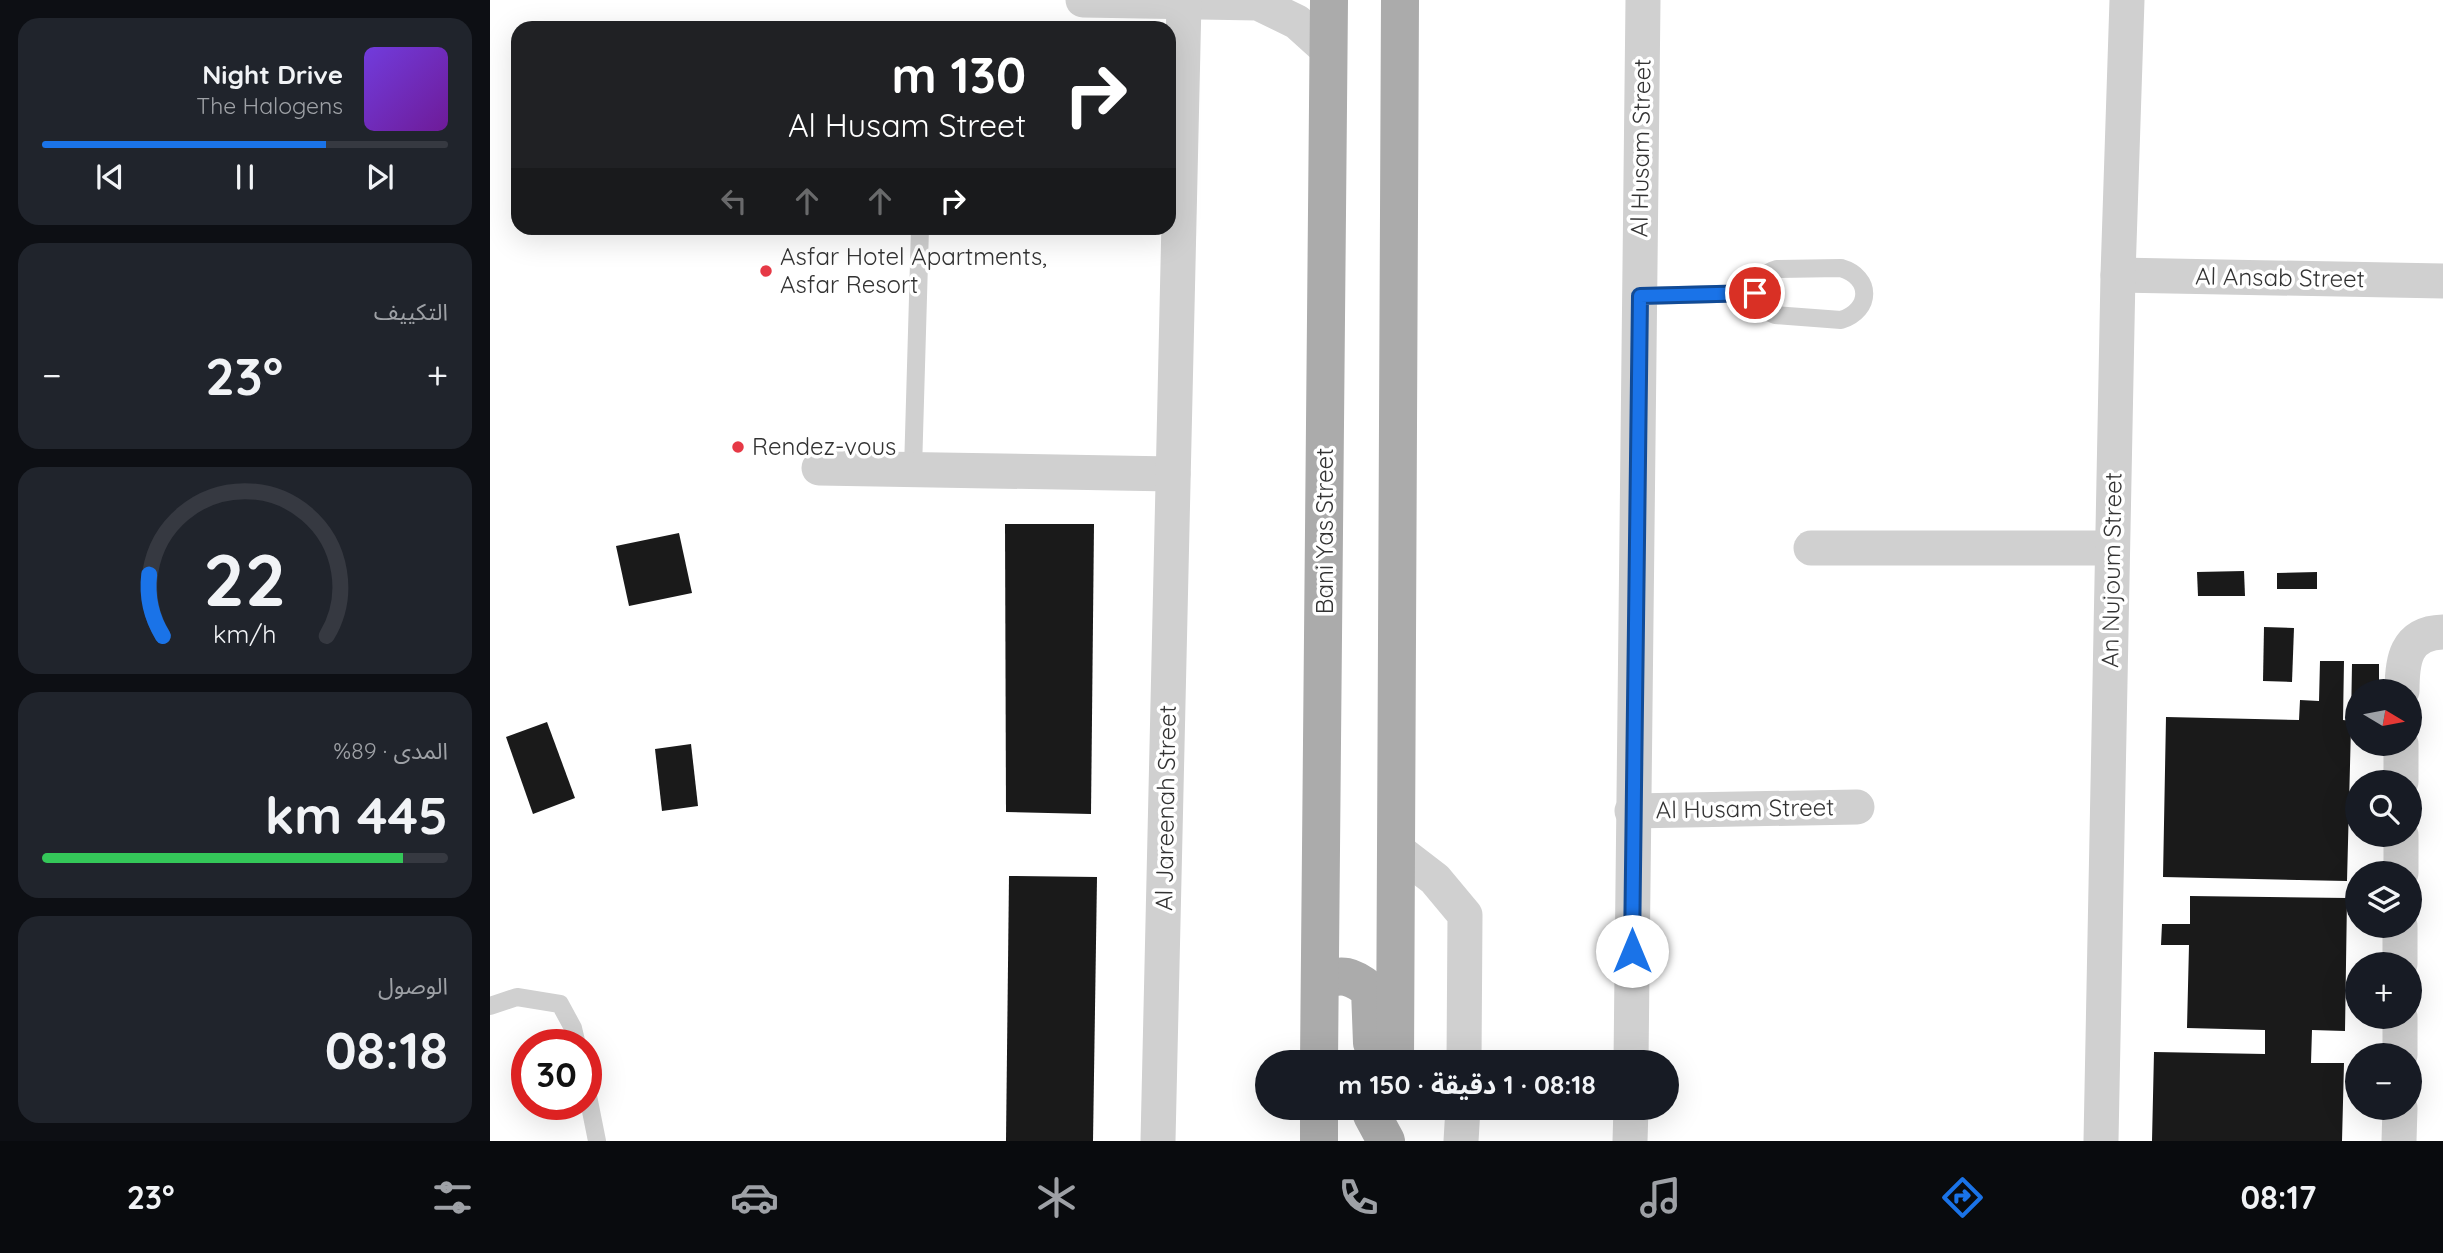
<!DOCTYPE html>
<html lang="ar">
<meta charset="utf-8">
<style>
:root{--surface:#171b24;--page:#20242c;--text:#f1f3f6;--muted:#9ea1a6;--line:#363941;--accent:#1a73e8}
body{margin:0;font-family:Quicksand,"Noto Sans Arabic",sans-serif;background:var(--page);color:var(--text);direction:rtl;height:100vh;display:flex;flex-direction:column;font-size:26px;white-space:nowrap}
*{box-sizing:border-box;margin:0}
p{font-size:23px;color:var(--muted)}
.icon{flex:none;width:38px;height:38px;fill:none;stroke:currentColor;stroke-width:2;stroke-linecap:round;stroke-linejoin:round}
.map{position:relative;flex:1;overflow:hidden;direction:ltr}
.details{display:flex;flex-direction:column;gap:18px;padding:18px;background:#0d0f14;width:490px}
.details>*{flex:none}
.hud{position:absolute;left:21px;top:21px;width:665px;height:214px;border-radius:21px;box-shadow:0 7px 28px #0002;direction:rtl;background:#202124;color:#fff;overflow:hidden}
.needle{width:46px;rotate:100deg}
.buttons{position:absolute;left:1855px;top:679px;display:grid;gap:14px}
.buttons a{display:grid;place-items:center;width:77px;height:77px;border-radius:50%;background:var(--surface);box-shadow:0 7px 28px #0002;font-size:35px}
.speed{position:absolute;left:21px;top:1029px;display:flex;gap:14px;font-size:35px;font-weight:700;text-align:center}
.speed>*{display:grid;place-content:center;width:91px;height:91px;border-radius:50%;background:var(--surface);box-shadow:0 7px 28px #0002;line-height:1}
.speed .limit{border:10px solid #d22;background:#fff;color:#111}
.pin{position:absolute;display:grid;place-items:center;width:60px;height:60px;color:#fff;margin:-30px;border:4px solid #fff;border-radius:50%;box-shadow:0 2px 7px #0007}
.me{position:absolute;width:77px;margin:-38px;rotate:0deg;stroke-linejoin:round;filter:drop-shadow(0 0 5px #0008)}
.turn{display:flex;align-items:center;gap:24px;height:147px;padding:0 35px;font-size:32px}
.turn .icon{width:91px;height:91px;stroke-width:2.5}
.turn b{display:block;font-size:49px;line-height:60px}
.lanes{display:flex;align-items:center;height:66px;padding:0 35px;background:#0003;justify-content:center;gap:35px;direction:ltr}
.lanes .off{opacity:.35}
.big{font-size:52px;font-weight:700;line-height:1.1}
.details .tile{flex:1;display:flex;flex-direction:column;justify-content:center;gap:10px;min-width:0;padding:0 24px;border-radius:21px;background:var(--page)}
.details .dial{align-items:center;gap:0}
.dial svg{height:182px;overflow:visible;fill:none;stroke:var(--line);stroke-width:7;stroke-linecap:round;text-anchor:middle}
.dial text{fill:var(--text);stroke:none}
.song{display:flex;align-items:center;gap:21px}
.cover{width:84px;height:84px;border-radius:10px;background:linear-gradient(135deg,hsl(260 70% 55%),hsl(280 70% 35%))}
.played{height:7px;border-radius:4px;background:linear-gradient(90deg,var(--accent) 70%,var(--line) 70%)}
.keys{display:flex;justify-content:space-around;direction:ltr}
.heat{display:flex;justify-content:space-between;align-items:center;font-size:38px;direction:ltr}
.charge{height:10px;border-radius:5px;background:linear-gradient(90deg,#34c759 89%,var(--line) 0)}
.trip{position:absolute;left:765px;top:1050px;width:424px;height:70px;border-radius:35px;background:var(--surface);box-shadow:0 7px 28px #0002;font-weight:700;line-height:70px;text-align:center;direction:rtl}
.tab-bar{display:flex;height:112px;justify-content:space-around;align-items:center;background:#090b0e;color:var(--muted)}
.tab-bar .icon{width:49px;height:49px}
.tab-bar .on{color:var(--accent)}
.tab-bar b{font-size:32px;color:var(--text)}
main{display:flex;flex:1;min-height:0}
.map>svg:first-child{display:block}
.building{fill:#1a1a1a}
.lines{fill:none;stroke-linecap:round;stroke-linejoin:round}
.lane{stroke:#d0d0d0;stroke-width:18}
.street{stroke:#d0d0d0;stroke-width:35}
.primary{stroke:#ababab;stroke-width:38}
.route-casing{stroke:#114b97;stroke-width:18}
.route{stroke:#1a73e8;stroke-width:12}
.poi-dot{fill:#e63946;stroke:#fff;stroke-width:2.5}
.labels{text-anchor:middle;stroke-width:7;stroke-linejoin:round;paint-order:stroke}
.street-label{font-size:24px;fill:#333;stroke:#fff}
.poi-label{font-size:24px;fill:#333;stroke:#fff;text-anchor:start}
</style>
<main>
<div class="map">
<svg width="1953" height="1141" viewBox="0 0 1953 1141">
<rect width="100%" height="100%" fill="#fff"/>
<g class="building">
<path d="M515 524H604L601 814 516 812Z"/>
<path d="M189 533 202 593 139 606 126 546Z"/>
<path d="M1754 571 1755 596H1708L1707 572Z"/>
<path d="M1827 572V589H1787V573Z"/>
<path d="M1774 627 1804 628 1802 682 1773 681Z"/>
<path d="M1830 661H1854L1853 720 1861 721 1862 664H1889V691H1867V728L1861 727 1857 881 1673 877 1676 717 1809 720 1810 700 1829 701Z"/>
<path d="M57 722 85 798 43 814 16 737Z"/>
<path d="M201 744 208 806 172 811 165 749Z"/>
<path d="M519 876 607 877 603 1141H516Z"/>
<path d="M1700 896 1857 898 1855 1031 1822 1030 1821 1063H1854L1852 1141H1662L1664 1052 1775 1054V1030L1697 1028 1699 945H1671L1672 924H1700Z"/>
</g>
<g class="lines">
<g class="lane">
<path d="M1351 268C1382 277 1382 310 1351 320L1285 315C1259 307 1261 276 1287 269Z"/>
<path d="M1150 296 1265 293"/>
<path d="M423 470 430 228"/>
<path d="M0 1006 27 997 70 1004 83 1028 87 1045"/>
<path d="M96 1086 107 1141"/>
</g>
<g class="street">
<path d="M593 0 768 3 807 22 838 50"/>
<path d="M1628 275 1953 281"/>
<path d="M329 468 683 474"/>
<path d="M1321 548H1622"/>
<path d="M1912 691C1912 661 1915 633 1953 632"/>
<path d="M1911 782V744"/>
<path d="M1142 811 1367 807"/>
<path d="M906 849 945 879 975 915 974 1062"/>
<path d="M1911 873V835"/>
<path d="M1910 964V926"/>
<path d="M1910 1055V1017"/>
<path d="M1141 1062 1153 0"/>
<path d="M668 1141 694 2"/>
<path d="M971 1141 973 1108"/>
<path d="M1140 1141 1141 1108"/>
<path d="M1611 1141 1628 275 1637 0"/>
<path d="M1909 1141 1910 1108"/>
</g>
<g class="primary">
<path d="M830 982C852 972 862 976 880 990L882 1043"/>
<path d="M829 1062 839 0"/>
<path d="M905 1062 910 0"/>
<path d="M882 1108V1115L896 1141"/>
<path d="M829 1141V1108"/>
</g>
</g>
<g class="lines">
<g class="route-casing">
<path id="route" d="M1142 951 1150 296 1265 293"/>
</g>
<use href="#route" class="route"/>
</g>
<g class="poi-dot">
<circle cx="276" cy="271" r="7"/>
<circle cx="248" cy="447" r="7"/>
</g>
<g class="labels">
<g class="street-label">
<text transform="translate(1151 148) rotate(-89)" y="8">Al Husam Street</text>
<text transform="translate(1790 278) rotate(1)" y="8">Al Ansab Street</text>
<text transform="translate(835 531) rotate(-90)" y="8">Bani Yas Street</text>
<text transform="translate(1622 570) rotate(-89)" y="8">An Nujoum Street</text>
<text transform="translate(676 808) rotate(-89)" y="8">Al Jareenah Street</text>
<text transform="translate(1255 809) rotate(-1)" y="8">Al Husam Street</text>
</g>
<g class="poi-label">
<text x="290" y="265">Asfar Hotel Apartments,<tspan x="290" dy="28">Asfar Resort</tspan></text>
<text x="262" y="455">Rendez-vous</text>
</g>
</g>
</svg>
<div class="buttons">
<a><svg class="needle" viewBox="-14 -14 28 28"><path d="M0-13l5 13h-10z" fill="#e53935"/><path d="M0 13l5-13h-10z" fill="#9ea1a6"/></svg></a>
<a><svg class="icon" aria-label="search" viewBox="0 0 24 24"><circle cx="10" cy="10" r="6"/><path d="M15 15l6 6"/></svg></a>
<a><svg class="icon" aria-label="layers" viewBox="0 0 24 24"><path d="M12 4l9 5-9 5-9-5zM3 14l9 5 9-5"/></svg></a>
<a>+</a>
<a>−</a>
</div>
<div class="speed"><div class="limit">30</div></div>
<div class="pin" style="left:1265px;top:293px;background:#d93025"><svg class="icon" aria-label="arrive" viewBox="0 0 24 24"><path d="M6 21V4h12l-3 4 3 4H6"/></svg></div>
<svg class="me" style="left:1142px;top:951px" viewBox="-20 -20 40 40"><circle r="19" fill="#fff"/><path d="M0-13L10 11 0 6-10 11z" fill="#1a73e8"/></svg>
<div class="trip">08:18 · 1 دقيقة · 150 m</div>
<div class="hud">
<div class="turn"><svg class="icon" aria-label="right" viewBox="0 0 24 24"><path d="M7 20v-9h11M14 6l5 5-5 5"/></svg><div><b>130 m</b>Al Husam Street</div></div>
<div class="lanes"><svg class="icon off" aria-label="left" viewBox="0 0 24 24"><path d="M17 20v-9H6M10 6l-5 5 5 5"/></svg><svg class="icon off" aria-label="ahead" viewBox="0 0 24 24"><path d="M12 20V5M6 11l6-6 6 6"/></svg><svg class="icon off" aria-label="ahead" viewBox="0 0 24 24"><path d="M12 20V5M6 11l6-6 6 6"/></svg><svg class="icon" aria-label="right" viewBox="0 0 24 24"><path d="M7 20v-9h11M14 6l5 5-5 5"/></svg></div>
</div>
</div>
<section class="details">
<div class="tile">
<div class="song"><i class="cover"></i><div><b>Night Drive</b><p>The Halogens</p></div></div>
<div class="played"></div>
<div class="keys"><svg class="icon" aria-label="previous" viewBox="0 0 24 24"><path d="M18 5L8 12l10 7zM5 5v14"/></svg><svg class="icon" aria-label="pause" viewBox="0 0 24 24"><path d="M8 5v14M16 5v14"/></svg><svg class="icon" aria-label="next" viewBox="0 0 24 24"><path d="M6 5l10 7-10 7zM19 5v14"/></svg></div>
</div>
<div class="tile"><p>التكييف</p>
<div class="heat"><a>−</a><b class="big">23°</b><a>+</a></div>
</div>
<div class="tile dial"><svg viewBox="0 0 100 80">
<path d="M14 69A42 42 0 1 1 86 69"/>
<path d="M14 69A42 42 0 0 1 8 42" stroke="#1a73e8"/>
<text x="50" y="56" font-size="32" font-weight="700">22</text>
<text x="50" y="72" font-size="11">km/h</text>
</svg></div>
<div class="tile"><p>المدى · 89%</p><b class="big">445 km</b><div class="charge"></div></div>
<div class="tile"><p>الوصول</p><b class="big">08:18</b></div>
</section>
</main>
<nav class="tab-bar">
<b>08:17</b>
<svg class="icon on" aria-label="directions" viewBox="0 0 24 24"><path d="M12 3l9 9-9 9-9-9zM9 14v-3h6M13 9l2 2-2 2"/></svg>
<svg class="icon" aria-label="music" viewBox="0 0 24 24"><path d="M9 18V5l10-2v13"/><circle cx="6" cy="18" r="3"/><circle cx="16" cy="16" r="3"/></svg>
<svg class="icon" aria-label="phone" viewBox="0 0 24 24"><path d="M5 4h4l2 5-3 2q2 4 5 5l2-3 5 2v4C11 20 4 13 5 4z"/></svg>
<svg class="icon" aria-label="climate" viewBox="0 0 24 24"><path d="M12 3v18M4 7l16 10M4 17L20 7"/></svg>
<svg class="icon" aria-label="car" viewBox="0 0 24 24"><path d="M5 17H2v-5l4-1 3-4h7l3 4 3 1v5h-3M9 17h6M6 11h13"/><circle cx="7" cy="17" r="2"/><circle cx="17" cy="17" r="2"/></svg>
<svg class="icon" aria-label="filters" viewBox="0 0 24 24"><path d="M4 7h16M4 17h16"/><circle cx="9" cy="7" r="2"/><circle cx="15" cy="17" r="2"/></svg>
<b>23°</b>
</nav>
